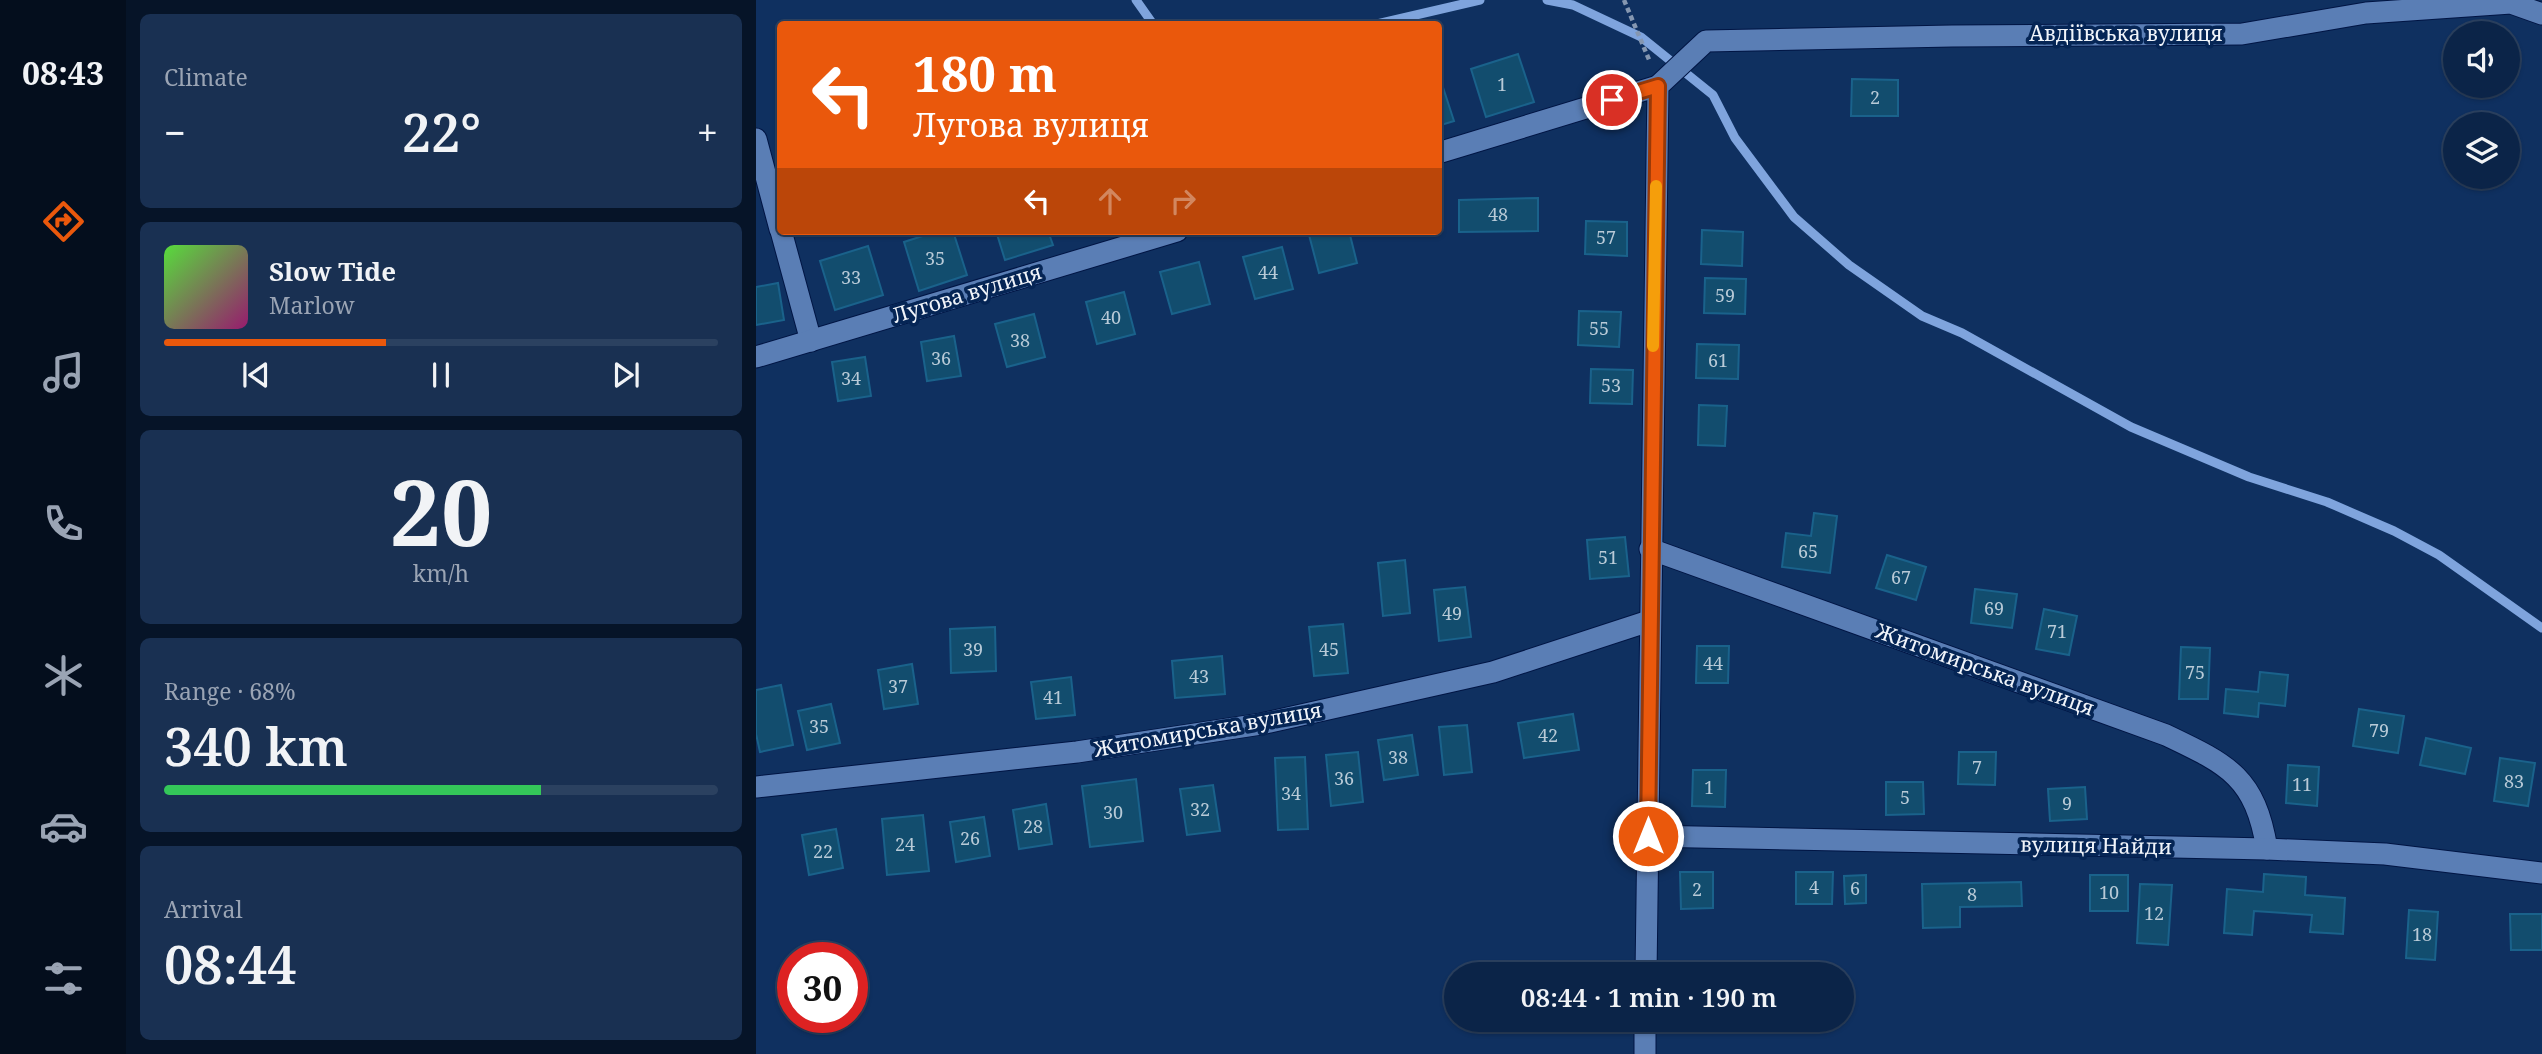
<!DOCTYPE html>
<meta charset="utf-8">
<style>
:root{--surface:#0b2448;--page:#193052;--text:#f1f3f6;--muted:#9aa4b4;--line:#2b4160;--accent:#ea580c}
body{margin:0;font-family:"Noto Serif",serif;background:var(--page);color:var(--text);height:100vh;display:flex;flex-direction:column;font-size:26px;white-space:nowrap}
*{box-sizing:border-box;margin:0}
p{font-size:23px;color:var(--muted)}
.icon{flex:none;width:38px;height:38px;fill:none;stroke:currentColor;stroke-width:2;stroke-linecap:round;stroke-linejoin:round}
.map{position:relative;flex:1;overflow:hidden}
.details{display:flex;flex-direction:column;gap:14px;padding:14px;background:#061428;width:630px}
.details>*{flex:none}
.banner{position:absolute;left:21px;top:21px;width:665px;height:214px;border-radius:7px;box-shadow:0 2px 5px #0004,0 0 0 2px var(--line);background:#ea580c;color:#fff;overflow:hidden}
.buttons{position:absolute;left:1687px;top:21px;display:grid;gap:14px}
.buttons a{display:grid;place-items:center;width:77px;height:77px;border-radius:50%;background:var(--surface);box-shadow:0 2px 5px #0004,0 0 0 2px var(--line);font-size:35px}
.speed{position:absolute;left:21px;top:942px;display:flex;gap:14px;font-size:35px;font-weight:700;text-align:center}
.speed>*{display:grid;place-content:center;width:91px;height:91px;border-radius:50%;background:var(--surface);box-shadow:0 2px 5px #0004,0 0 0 2px var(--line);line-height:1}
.speed .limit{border:10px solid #d22;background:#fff;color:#111}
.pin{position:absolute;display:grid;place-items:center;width:60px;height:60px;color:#fff;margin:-30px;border:4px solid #fff;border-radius:50%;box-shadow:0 2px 7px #0007}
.me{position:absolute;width:77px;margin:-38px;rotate:0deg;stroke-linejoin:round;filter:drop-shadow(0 0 5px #0008)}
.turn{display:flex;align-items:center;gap:24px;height:147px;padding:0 21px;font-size:32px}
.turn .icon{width:91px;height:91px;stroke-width:2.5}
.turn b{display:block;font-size:49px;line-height:60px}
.lanes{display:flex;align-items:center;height:66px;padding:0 21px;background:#0003;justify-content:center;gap:35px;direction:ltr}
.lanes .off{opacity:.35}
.big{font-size:52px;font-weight:600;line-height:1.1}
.details .card{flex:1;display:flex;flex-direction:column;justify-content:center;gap:10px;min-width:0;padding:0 24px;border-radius:10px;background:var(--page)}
.details .dial{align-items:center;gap:0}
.dial b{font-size:91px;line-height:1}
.song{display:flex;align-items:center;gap:21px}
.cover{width:84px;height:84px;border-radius:10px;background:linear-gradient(135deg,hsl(110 70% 55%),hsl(320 70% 35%))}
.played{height:7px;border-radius:4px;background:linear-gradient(90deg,var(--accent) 40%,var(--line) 40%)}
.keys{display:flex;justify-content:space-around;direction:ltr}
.heat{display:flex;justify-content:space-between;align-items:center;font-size:38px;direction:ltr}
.charge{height:10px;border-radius:5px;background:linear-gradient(90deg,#34c759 68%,var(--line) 0)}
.trip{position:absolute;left:688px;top:962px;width:410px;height:70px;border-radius:35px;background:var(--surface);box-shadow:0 2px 5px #0004,0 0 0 2px var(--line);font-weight:600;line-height:70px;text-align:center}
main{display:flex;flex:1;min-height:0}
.menu{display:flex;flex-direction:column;width:126px;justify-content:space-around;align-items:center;background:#040e1d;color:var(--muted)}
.menu .icon{width:49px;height:49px}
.menu .selected{color:var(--accent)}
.menu b{font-size:32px;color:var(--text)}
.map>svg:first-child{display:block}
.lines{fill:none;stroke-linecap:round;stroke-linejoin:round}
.stream{stroke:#7fa4dd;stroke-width:9}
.building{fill:#124d6e;stroke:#1a628b;stroke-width:2}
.minor-casing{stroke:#001544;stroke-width:23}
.path{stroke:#8597b1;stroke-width:4.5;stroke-dasharray:5 3.5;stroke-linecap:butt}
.minor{stroke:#5a7eb5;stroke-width:21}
.route-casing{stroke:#983908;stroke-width:18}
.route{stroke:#ea580c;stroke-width:12}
.slow{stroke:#f59e0b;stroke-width:12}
.labels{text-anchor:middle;stroke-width:7;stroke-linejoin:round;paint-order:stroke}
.number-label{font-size:18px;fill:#b8cad7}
.street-label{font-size:21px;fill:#f0f4fa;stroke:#052555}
</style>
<main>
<nav class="menu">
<b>08:43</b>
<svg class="icon selected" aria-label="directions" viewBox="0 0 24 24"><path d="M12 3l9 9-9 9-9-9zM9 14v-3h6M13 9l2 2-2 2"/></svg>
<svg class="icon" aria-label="music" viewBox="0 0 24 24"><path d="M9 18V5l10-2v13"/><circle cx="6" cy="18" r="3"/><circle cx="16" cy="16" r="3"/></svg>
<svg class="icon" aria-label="phone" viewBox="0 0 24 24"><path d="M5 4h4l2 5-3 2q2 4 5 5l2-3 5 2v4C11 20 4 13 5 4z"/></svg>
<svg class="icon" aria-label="climate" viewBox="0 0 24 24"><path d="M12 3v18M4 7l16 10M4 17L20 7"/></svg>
<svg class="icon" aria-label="car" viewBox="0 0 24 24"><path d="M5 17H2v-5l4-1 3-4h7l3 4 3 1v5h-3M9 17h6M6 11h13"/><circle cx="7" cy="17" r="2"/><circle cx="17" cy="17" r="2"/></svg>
<svg class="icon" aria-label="filters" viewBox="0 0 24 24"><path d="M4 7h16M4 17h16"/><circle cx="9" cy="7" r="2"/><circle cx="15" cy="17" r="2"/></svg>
</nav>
<section class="details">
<div class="card"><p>Climate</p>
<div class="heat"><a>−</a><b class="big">22°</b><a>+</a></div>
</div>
<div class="card">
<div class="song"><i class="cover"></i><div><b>Slow Tide</b><p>Marlow</p></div></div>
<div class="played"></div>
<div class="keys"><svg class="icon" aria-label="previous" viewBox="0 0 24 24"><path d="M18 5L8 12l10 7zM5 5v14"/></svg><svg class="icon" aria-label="pause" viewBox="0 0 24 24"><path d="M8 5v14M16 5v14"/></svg><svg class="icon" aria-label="next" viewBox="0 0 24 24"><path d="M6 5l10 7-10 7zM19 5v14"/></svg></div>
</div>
<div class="card dial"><b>20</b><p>km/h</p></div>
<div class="card"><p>Range · 68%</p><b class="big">340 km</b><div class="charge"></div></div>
<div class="card"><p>Arrival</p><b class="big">08:44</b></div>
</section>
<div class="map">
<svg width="1786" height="1054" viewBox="0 0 1786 1054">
<rect width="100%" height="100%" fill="#0f3060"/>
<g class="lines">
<g class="stream">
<path d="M380 0 397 24"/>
<path d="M791 0 817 5 885 37 957 95 979 138 1038 217 1093 265 1166 316 1206 333 1375 427 1493 477 1571 502 1638 531 1683 555 1786 628"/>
<path d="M621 24 724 0"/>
</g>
</g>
<g class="building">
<path d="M762 54 778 102 730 117 715 69Z"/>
<path d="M682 72 698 121 682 126Z"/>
<path d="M1096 79 1142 80V116H1095Z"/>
<path d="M782 198V231L703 232V200Z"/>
<path d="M830 221 871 222V256L829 254Z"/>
<path d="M946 230 987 232 986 266 945 264Z"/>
<path d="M182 231H197L211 275 163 291 148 242Z"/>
<path d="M240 231H292L297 245 249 260Z"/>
<path d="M552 231H593L601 263 563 273Z"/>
<path d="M112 246 127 295 79 310 64 261Z"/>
<path d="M526 247 537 289 499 299 487 257Z"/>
<path d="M443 262 454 304 416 314 404 272Z"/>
<path d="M949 278 990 279 989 314 948 313Z"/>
<path d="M22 283 28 320 0 325V287Z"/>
<path d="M368 292 379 334 341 344 330 302Z"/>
<path d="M823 311 865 312 863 347 822 345Z"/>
<path d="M278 314 289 357 251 367 239 324Z"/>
<path d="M198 336 205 376 171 381 165 342Z"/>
<path d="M941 344 983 345 982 379 940 378Z"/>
<path d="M109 357 115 396 82 401 76 362Z"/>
<path d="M835 369 877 370 876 404 834 403Z"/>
<path d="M943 405 971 406 969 446 942 445Z"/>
<path d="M1058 513 1081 516 1074 573 1026 567 1030 533 1055 536Z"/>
<path d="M869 537 873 576 834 579 831 540Z"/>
<path d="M1131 555 1170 567 1160 600 1120 588Z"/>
<path d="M649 560 654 613 627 616 622 563Z"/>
<path d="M709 587 715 637 683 641 678 590Z"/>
<path d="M1219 589 1261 594 1256 628 1215 623Z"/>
<path d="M1288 609 1321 616 1313 655 1280 649Z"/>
<path d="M587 624 592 673 558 676 553 627Z"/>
<path d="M239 627 240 671 195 673 194 629Z"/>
<path d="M941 646H973L972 683H940Z"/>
<path d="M1425 647 1454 648 1452 699H1423Z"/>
<path d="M466 656 469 694 419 698 416 661Z"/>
<path d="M156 664 162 704 128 709 122 670Z"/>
<path d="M1504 672 1532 675 1529 706 1503 703 1502 717 1468 713 1470 689 1502 692Z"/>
<path d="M315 677 319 715 280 719 275 682Z"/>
<path d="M25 685 37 745 4 752 0 734V690Z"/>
<path d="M75 704 84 743 51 750 42 711Z"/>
<path d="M1603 709 1648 716 1642 753 1597 746Z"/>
<path d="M817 714 823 750 768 758 762 723Z"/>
<path d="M711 725 716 772 688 775 683 727Z"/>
<path d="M656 735 662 775 628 780 622 740Z"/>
<path d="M1670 738 1715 748 1709 774 1664 765Z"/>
<path d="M602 752 607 802 575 806 570 755Z"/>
<path d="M1203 752H1240L1239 785 1202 784Z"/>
<path d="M549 757 552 829 522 830 519 758Z"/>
<path d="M1744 758 1779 763 1772 806 1738 801Z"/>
<path d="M1532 765 1563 767 1561 806 1530 803Z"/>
<path d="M937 770H970L969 807 936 806Z"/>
<path d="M380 779 387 841 334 847 326 786Z"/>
<path d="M1130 782H1167L1168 814 1130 815Z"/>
<path d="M457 785 464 831 431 835 424 789Z"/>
<path d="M1329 787 1331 819 1294 821 1292 789Z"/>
<path d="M290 804 296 844 263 849 257 810Z"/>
<path d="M167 815 173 871 131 875 126 819Z"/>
<path d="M228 817 234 856 200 862 194 822Z"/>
<path d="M80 829 87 868 53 875 46 835Z"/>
<path d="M924 872H957V908L925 909Z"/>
<path d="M1040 872H1077L1076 904H1040Z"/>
<path d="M1508 874 1550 877 1549 895 1589 898 1587 934 1554 932 1556 915 1498 911 1496 935 1468 933 1471 889 1507 892Z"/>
<path d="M1110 875V903L1089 904 1088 876Z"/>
<rect x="1334" y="875" width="38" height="36"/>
<path d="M1265 882 1266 906 1204 907V927L1167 928 1166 884Z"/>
<path d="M1384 884 1416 885 1412 945 1381 943Z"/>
<path d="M1653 910 1682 912 1679 960 1650 958Z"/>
<path d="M1754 914H1786V950H1755Z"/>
<path d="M800 1020H856V1026L800 1027Z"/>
</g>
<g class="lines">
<g class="minor-casing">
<g id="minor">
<path d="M0 139 24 229"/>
<path d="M682 153 902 86"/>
<path d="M25 231 55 341"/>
<path d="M0 357 421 231"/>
<path d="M894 549 1410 735C1473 765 1499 777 1511 849"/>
<path d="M0 787 321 752 505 724 737 672 893 621"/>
<path d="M892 836 1511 849 1629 854 1786 873"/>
<path d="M890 975 902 86 950 41 1196 36 1486 34 1610 13 1755 3 1786 14"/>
<path d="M889 1054V1020"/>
</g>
</g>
<path class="path" d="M868 0 894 62"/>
<use href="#minor" class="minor"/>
</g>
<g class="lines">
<g class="route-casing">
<path id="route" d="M856 100 902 86 892 836"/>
</g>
<use href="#route" class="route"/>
<path class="slow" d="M897 346 900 186"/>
</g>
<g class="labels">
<g class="number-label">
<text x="746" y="91">1</text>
<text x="1119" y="104">2</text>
<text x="742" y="221">48</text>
<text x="850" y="244">57</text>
<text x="179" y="265">35</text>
<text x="512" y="279">44</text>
<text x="95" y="284">33</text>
<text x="969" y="302">59</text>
<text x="355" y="324">40</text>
<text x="843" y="335">55</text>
<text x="264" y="347">38</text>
<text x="185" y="365">36</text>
<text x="962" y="367">61</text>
<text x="95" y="385">34</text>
<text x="855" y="392">53</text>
<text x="1052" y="558">65</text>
<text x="852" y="564">51</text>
<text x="1145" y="584">67</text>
<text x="1238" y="615">69</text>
<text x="696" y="620">49</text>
<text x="1301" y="638">71</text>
<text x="217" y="656">39</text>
<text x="573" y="656">45</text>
<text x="957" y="670">44</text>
<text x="1439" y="679">75</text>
<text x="443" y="683">43</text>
<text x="142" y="693">37</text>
<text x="297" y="704">41</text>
<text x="63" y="733">35</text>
<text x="1623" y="737">79</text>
<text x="792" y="742">42</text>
<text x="642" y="764">38</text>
<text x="1221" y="774">7</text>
<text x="588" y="785">36</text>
<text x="1758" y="788">83</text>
<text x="1546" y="791">11</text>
<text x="953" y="794">1</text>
<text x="535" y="800">34</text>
<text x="1149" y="804">5</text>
<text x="1311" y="810">9</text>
<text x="444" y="816">32</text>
<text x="357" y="819">30</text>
<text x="277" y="833">28</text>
<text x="214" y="845">26</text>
<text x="149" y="851">24</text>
<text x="67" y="858">22</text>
<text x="1058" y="894">4</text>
<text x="1099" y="895">6</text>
<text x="941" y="896">2</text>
<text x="1353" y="899">10</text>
<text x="1216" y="901">8</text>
<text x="1398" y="920">12</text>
<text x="1666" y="941">18</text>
</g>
<g class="street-label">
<text x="1370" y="41">Авдіївська вулиця</text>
<text transform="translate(211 294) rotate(-17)" y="7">Лугова вулиця</text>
<text transform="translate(1229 670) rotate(20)" y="7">Житомирська вулиця</text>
<text transform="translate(452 730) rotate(-10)" y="7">Житомирська вулиця</text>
<text transform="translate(1340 846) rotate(1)" y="7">вулиця Найди</text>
</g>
</g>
</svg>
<div class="buttons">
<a><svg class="icon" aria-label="sound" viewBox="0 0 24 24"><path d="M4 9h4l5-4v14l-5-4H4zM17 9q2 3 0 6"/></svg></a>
<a><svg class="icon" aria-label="layers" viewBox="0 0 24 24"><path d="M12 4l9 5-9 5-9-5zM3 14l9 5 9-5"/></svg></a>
</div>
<div class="speed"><div class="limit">30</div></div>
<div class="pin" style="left:856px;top:100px;background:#d93025"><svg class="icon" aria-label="arrive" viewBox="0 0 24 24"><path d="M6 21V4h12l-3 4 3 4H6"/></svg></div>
<svg class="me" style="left:892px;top:836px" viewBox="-20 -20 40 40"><circle r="17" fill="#ea580c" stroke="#fff" stroke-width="3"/><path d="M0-11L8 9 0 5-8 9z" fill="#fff"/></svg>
<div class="trip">08:44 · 1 min · 190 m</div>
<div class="banner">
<div class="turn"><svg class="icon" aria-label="left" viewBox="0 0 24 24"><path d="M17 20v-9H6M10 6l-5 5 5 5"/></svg><div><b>180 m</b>Лугова вулиця</div></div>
<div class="lanes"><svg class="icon" aria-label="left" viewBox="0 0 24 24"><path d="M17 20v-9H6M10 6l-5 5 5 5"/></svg><svg class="icon off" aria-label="ahead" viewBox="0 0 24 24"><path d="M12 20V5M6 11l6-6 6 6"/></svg><svg class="icon off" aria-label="right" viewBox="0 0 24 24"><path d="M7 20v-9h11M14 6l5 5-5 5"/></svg></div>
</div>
</div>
</main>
